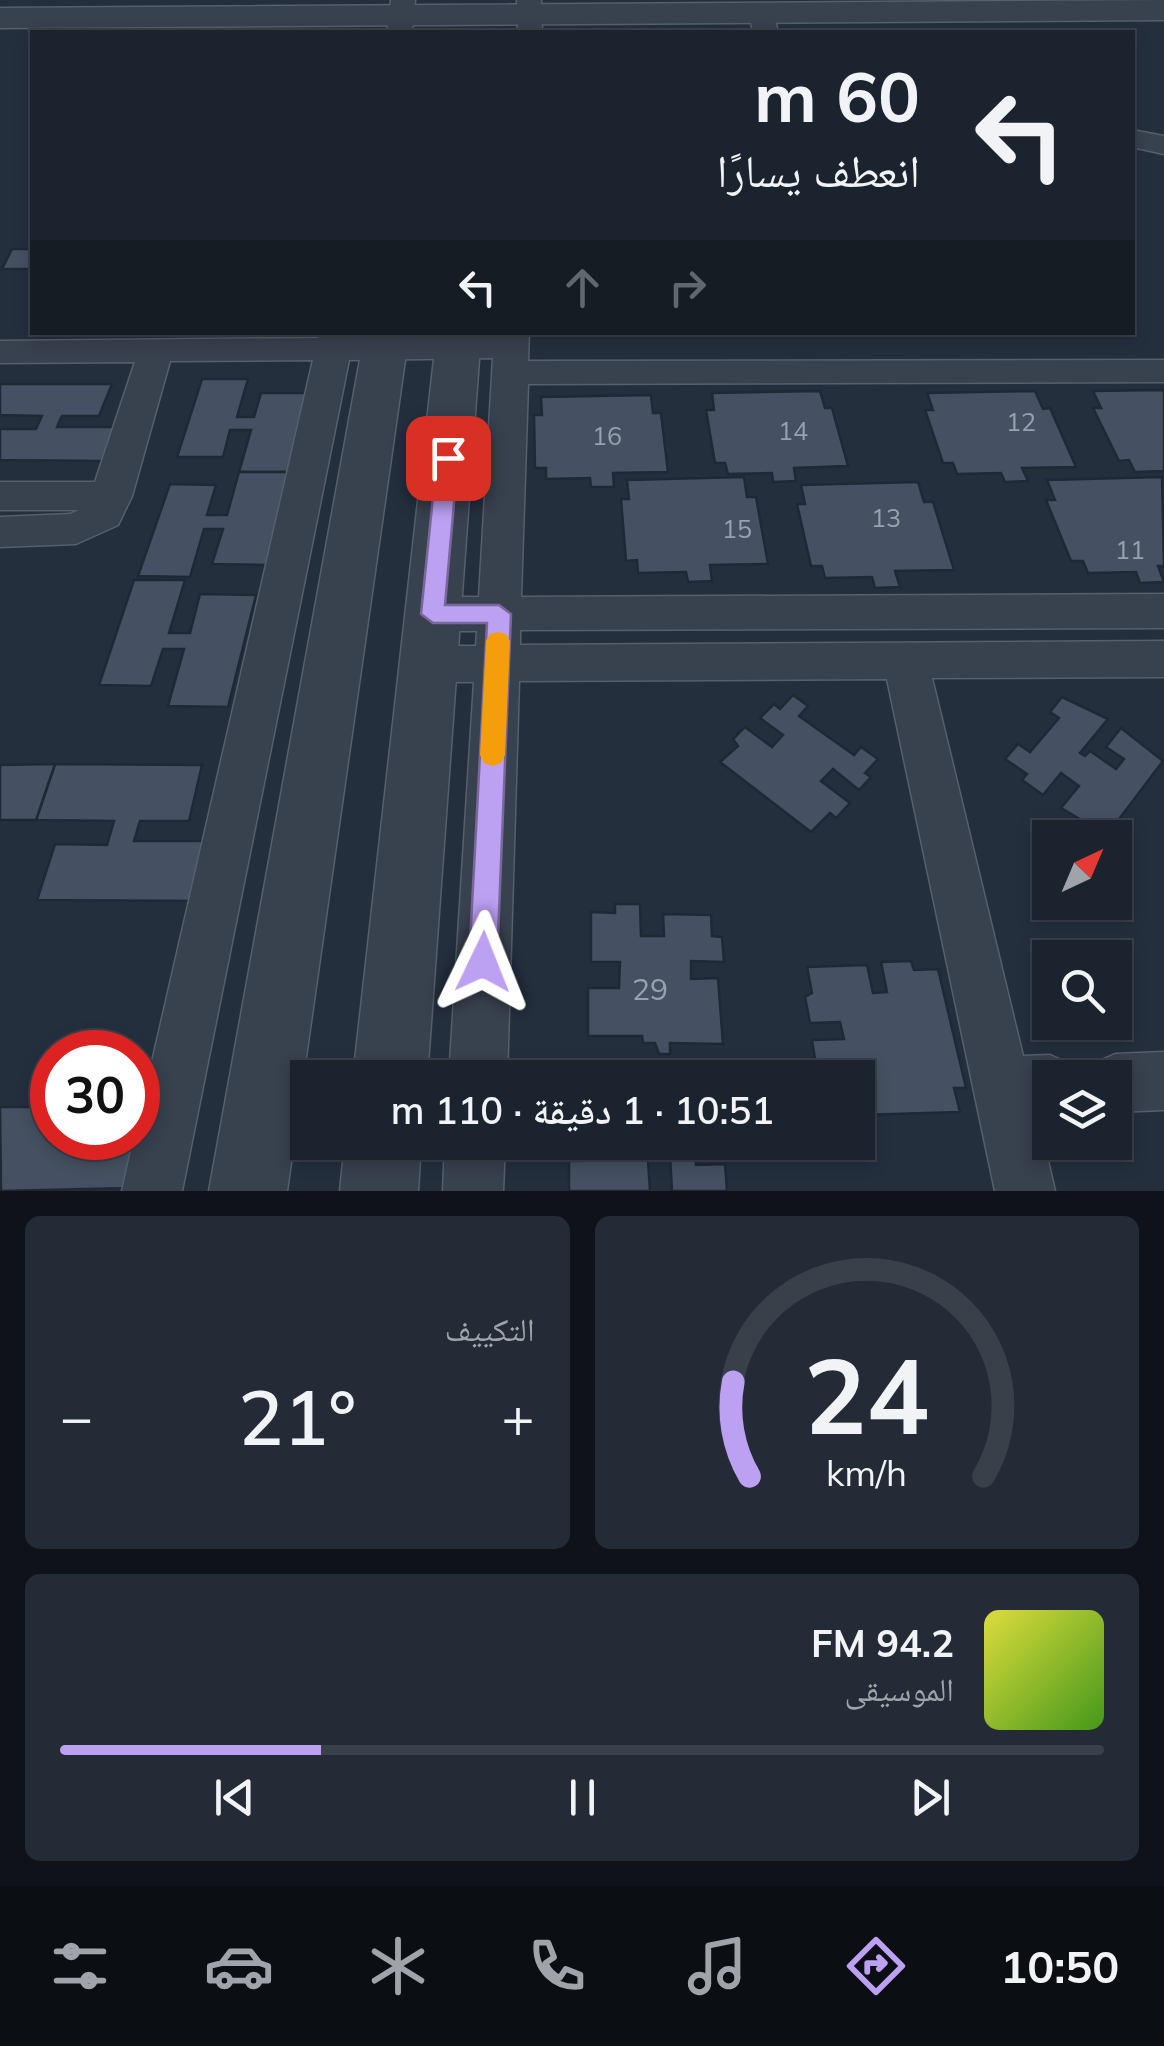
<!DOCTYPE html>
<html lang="ar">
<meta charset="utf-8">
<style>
:root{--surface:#1b232e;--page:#242b36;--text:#f1f3f6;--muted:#a0a4aa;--line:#39404a;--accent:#bca0f2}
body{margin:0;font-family:Mulish,"Noto Naskh Arabic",sans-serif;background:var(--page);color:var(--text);direction:rtl;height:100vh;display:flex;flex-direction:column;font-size:38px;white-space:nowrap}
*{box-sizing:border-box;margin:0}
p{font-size:32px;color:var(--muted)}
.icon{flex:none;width:55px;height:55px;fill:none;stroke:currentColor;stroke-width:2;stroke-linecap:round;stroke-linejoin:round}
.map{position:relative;height:1191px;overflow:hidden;direction:ltr}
.side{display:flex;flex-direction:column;gap:25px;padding:25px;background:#0f1319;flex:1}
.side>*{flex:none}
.hud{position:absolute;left:30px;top:30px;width:1105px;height:305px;border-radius:0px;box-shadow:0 5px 15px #0003,0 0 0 2px var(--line);direction:rtl;background:#1b232e;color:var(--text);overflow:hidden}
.needle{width:65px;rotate:44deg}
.tools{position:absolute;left:1032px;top:820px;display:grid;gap:20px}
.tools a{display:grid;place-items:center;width:100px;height:100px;border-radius:0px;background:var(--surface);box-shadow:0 5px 15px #0003,0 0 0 2px var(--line);font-size:50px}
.speed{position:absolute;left:30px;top:1030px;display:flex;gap:20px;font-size:50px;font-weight:700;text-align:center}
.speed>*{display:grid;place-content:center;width:130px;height:130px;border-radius:50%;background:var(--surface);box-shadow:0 5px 15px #0003,0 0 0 2px var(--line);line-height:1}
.speed .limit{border:15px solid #d22;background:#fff;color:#111}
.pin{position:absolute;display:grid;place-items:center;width:85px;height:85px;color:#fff;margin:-42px;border-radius:20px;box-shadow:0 5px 15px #0006}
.me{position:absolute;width:110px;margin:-55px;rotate:2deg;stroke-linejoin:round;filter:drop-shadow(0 0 8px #0008)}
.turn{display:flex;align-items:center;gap:35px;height:210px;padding:0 50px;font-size:45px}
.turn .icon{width:130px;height:130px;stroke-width:2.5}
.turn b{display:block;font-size:70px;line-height:85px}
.lanes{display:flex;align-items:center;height:95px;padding:0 50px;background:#0003;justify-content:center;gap:50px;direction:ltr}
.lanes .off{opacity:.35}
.big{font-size:75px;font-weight:600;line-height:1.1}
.side .widget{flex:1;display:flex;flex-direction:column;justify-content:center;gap:15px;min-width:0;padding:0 35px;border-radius:15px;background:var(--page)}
.side .dial{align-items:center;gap:0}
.dial svg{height:260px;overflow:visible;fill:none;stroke:var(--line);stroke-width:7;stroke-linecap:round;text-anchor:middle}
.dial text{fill:var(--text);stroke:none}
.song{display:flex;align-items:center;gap:30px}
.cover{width:120px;height:120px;border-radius:15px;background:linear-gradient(135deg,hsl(60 70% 55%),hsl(100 70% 35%))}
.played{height:10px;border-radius:5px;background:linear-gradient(90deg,var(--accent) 25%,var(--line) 25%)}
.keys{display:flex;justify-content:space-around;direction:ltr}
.heat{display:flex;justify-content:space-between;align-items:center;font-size:55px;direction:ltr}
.side .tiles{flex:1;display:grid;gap:25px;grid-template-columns:1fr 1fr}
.widget:last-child{grid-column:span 2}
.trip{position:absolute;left:290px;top:1060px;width:585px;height:100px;border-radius:0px;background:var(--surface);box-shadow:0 5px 15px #0003,0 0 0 2px var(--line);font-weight:600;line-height:100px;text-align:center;direction:rtl}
.tab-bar{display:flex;height:160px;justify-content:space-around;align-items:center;background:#0b0e12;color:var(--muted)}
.tab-bar .icon{width:70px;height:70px}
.tab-bar .selected{color:var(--accent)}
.tab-bar b{font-size:45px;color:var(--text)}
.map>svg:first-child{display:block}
.building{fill:#455162;stroke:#1f2835;stroke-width:2.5}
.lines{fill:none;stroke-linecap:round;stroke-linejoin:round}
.minor-casing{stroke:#565f6c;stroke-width:3}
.tertiary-casing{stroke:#565f6c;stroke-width:3}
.minor{fill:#38414e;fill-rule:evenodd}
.tertiary{fill:#38414e;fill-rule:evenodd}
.route{fill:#bca0f2;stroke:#7a689d;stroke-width:2.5}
.slow{fill:#f59e0b}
.labels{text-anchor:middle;stroke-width:10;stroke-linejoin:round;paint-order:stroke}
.number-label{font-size:25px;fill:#98a1af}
.near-number-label{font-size:30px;fill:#98a1af}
</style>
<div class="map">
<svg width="1164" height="1191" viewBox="0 0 1164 1191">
<rect width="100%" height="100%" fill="#242f3e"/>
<g class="building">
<path d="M12 249H32L30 269H2Z"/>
<path d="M202 379H248L237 417H254L261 393H308L290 472H239L251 430H230L223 457H177Z"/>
<path d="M0 384H112L99 416H62L57 427H116L103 461 0 460V429H36L42 416 0 415Z"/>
<path d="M1164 390V471L1135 472 1129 460 1119 461 1093 408H1101L1093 391Z"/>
<path d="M820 391 825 408H832L848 466 794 468 796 481 773 482 772 473 728 474 725 463H715L706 410H714L712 393Z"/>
<path d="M1035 391 1043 409 1050 408 1076 467 1022 468 1028 481 1005 482 1001 473 957 474 953 463H943L925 410H933L927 393Z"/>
<path d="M651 395 653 413H661L668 472 613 473 614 487H591L590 478 546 479V468H535L534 415H542L541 397Z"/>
<path d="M239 472H290L267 565 212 564 223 529H204L190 577 138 576 170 484 216 485 207 515H227Z"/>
<path d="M744 477 747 497H756L768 564 710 565 712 581 688 582 686 572 638 573 637 560 626 561 621 499H629L627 480Z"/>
<path d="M1162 477 1164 566H1158L1164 582 1140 583 1136 572 1088 573 1083 561H1071L1046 500H1055L1047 480Z"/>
<path d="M918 482 924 502H933L954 570 895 571 900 587 875 588 872 577 825 578 822 566H811L797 504H805L801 485Z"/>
<path d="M134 580H185L169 633H190L200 594 256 595 228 707 168 706 184 649H163L151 686 99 685Z"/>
<path d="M793 695 808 706 799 716 854 755 861 747 878 759 865 773 871 777 859 790 833 769 821 781 850 803 836 818 830 813 811 832 720 762 738 746 733 739 745 727 772 747 783 735 760 718 774 704 780 709Z"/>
<path d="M1062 697 1108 719 1080 753 1085 756 1090 751 1116 769 1124 759 1106 747 1121 728 1163 761 1107 835 1061 808 1079 786 1061 773 1043 795 1022 780 1027 774 1005 759 1018 744 1030 752 1059 718 1050 712Z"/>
<path d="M55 764 202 765 189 821H140L134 841H213L199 901 37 900 55 844 107 845 114 821 36 820Z"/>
<path d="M55 764 36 820H0V765Z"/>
<path d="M615 904H640L641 936H664L663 914 711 915 712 936 722 937 724 962 691 961V979L718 978 723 1044 670 1043V1054H659L655 1043H643L642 1036H588V988H619L620 962H591V912L615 913Z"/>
<path d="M911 961 914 970 938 969 966 1088H954L960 1112 858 1115V1078H818L812 1040 844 1039 840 1022 810 1023 805 997 812 993 807 967 867 965 873 993 887 992 881 962Z"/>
<path d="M0 1107H52V1138H138V1107L146 1108 128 1188 1 1191Z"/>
<path d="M696 1154V1165L725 1164 727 1191H672L670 1155Z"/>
<path d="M648 1160 650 1191H569V1161Z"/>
</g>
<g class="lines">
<g class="minor-casing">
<g id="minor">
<path d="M391 0H415L412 32H387Z"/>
<path d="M517 0H541L542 32H518Z"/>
<path d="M761 6 773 13 778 32H753L749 13Z"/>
<path d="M1132 130 1164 136V154L1132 147Z"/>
<path d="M320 332H354L353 337 529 332 528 361 1164 360V382L528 384 521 597 1164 594V628L520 630V645L1164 641V677L932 678 1023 1056 1050 1055 1070 1064 1076 1078H1050V1113H1037L1055 1191H995L887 679 519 681 507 1078H449L474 682H428L412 677 406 664 412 651 428 646H476L477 631H433L418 626 411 614 418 602 433 597H479L493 358 349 360 182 1191H122L134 1138H138V1123L313 360 170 361 132 496 118 525 76 544 0 547V517L70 514 79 510H0V482H95L135 362 0 363V341L318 338Z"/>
<path d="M1164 1052V1110L1115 1112V1078H1089L1095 1063 1115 1054Z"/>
<path d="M445 1142H505L503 1191H443Z"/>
</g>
</g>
<g class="tertiary-casing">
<g id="tertiary">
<path d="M1164 0V20L0 28V8Z"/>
<path d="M365 332H409L287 1191H209Z"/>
<path d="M437 332H481L427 1078H353Z"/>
<path d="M345 1142H421L418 1191H340Z"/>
</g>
</g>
<use href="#minor" class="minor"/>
<use href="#tertiary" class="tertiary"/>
</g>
<path class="route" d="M448 451 458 458 445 605H499L511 614 497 962 493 972 483 976 473 972 469 962 487 623H433L421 614 437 458Z"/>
<path class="slow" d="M498 632 506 634 510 641 505 755 501 763 493 766 484 763 480 755 486 641 490 634Z"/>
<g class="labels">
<g class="number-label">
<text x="1021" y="431">12</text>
<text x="793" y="440">14</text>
<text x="607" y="445">16</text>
<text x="886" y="527">13</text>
<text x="737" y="538">15</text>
<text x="1130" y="559">11</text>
</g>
<g class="near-number-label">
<text x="650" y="1000">29</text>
</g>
</g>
</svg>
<div class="tools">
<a><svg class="needle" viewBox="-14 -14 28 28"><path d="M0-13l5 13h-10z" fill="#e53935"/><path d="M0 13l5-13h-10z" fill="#a0a4aa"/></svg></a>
<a><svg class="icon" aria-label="search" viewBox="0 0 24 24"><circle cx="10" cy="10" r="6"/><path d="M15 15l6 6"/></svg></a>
<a><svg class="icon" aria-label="layers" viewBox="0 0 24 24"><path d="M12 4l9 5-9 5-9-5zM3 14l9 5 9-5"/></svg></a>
</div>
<div class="speed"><div class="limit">30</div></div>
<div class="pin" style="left:448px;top:458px;background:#d93025"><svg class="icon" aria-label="arrive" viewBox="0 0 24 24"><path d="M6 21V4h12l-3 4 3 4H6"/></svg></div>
<svg class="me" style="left:483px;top:962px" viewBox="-20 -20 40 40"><path d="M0-17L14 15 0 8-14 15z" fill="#bca0f2" stroke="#fff" stroke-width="4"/></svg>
<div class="trip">10:51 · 1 دقيقة · 110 m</div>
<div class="hud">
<div class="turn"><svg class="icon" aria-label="left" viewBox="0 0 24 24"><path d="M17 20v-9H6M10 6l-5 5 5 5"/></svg><div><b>60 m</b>انعطف يسارًا</div></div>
<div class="lanes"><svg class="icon" aria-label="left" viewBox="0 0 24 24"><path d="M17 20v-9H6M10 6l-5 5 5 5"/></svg><svg class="icon off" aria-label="ahead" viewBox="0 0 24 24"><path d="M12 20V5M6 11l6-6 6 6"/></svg><svg class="icon off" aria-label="right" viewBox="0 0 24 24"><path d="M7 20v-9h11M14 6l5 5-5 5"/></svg></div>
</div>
</div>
<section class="side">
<div class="tiles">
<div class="widget dial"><svg viewBox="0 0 100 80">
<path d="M14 69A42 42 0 1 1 86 69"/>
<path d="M14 69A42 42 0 0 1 9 40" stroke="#bca0f2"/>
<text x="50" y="56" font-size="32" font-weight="700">24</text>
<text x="50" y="72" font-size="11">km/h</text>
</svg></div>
<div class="widget"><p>التكييف</p>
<div class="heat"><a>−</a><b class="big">21°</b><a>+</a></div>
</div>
<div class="widget">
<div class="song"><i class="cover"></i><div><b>94.2 FM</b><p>الموسيقى</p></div></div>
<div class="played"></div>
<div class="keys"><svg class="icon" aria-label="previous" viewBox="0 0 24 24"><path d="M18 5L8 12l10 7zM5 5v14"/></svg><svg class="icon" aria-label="pause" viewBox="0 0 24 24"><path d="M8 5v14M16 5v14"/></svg><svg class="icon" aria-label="next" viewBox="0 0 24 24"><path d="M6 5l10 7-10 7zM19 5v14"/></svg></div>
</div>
</div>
</section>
<nav class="tab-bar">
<b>10:50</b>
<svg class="icon selected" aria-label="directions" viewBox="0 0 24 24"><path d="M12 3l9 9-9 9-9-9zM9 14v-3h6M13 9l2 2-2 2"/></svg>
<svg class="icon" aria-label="music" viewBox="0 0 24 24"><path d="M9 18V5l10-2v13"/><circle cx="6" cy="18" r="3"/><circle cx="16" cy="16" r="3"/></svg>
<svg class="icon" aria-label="phone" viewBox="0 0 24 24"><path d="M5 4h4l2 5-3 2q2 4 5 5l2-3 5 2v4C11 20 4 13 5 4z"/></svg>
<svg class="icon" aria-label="climate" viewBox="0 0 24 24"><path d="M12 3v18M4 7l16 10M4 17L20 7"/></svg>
<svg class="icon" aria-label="car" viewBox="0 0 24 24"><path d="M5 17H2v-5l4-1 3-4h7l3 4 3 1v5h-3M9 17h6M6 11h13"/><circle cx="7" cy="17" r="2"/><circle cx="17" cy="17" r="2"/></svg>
<svg class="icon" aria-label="filters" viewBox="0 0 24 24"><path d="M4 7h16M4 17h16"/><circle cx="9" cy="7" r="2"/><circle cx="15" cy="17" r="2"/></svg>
</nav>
